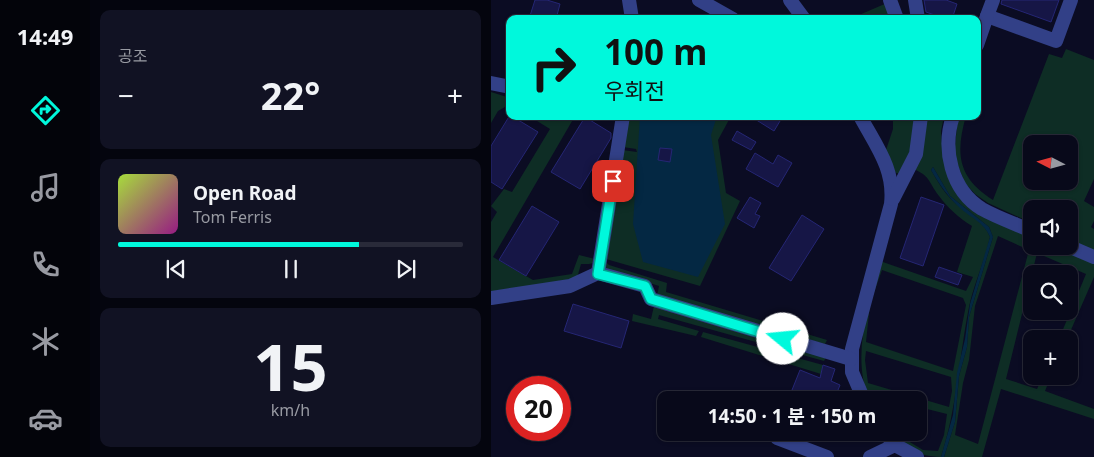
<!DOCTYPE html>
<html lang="ko">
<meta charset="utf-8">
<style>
:root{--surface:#08091a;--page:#111223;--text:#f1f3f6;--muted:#989aa2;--line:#292a39;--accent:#00f8dc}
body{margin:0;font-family:"Noto Sans","Noto Sans KR",sans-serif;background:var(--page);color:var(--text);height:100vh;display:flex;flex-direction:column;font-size:19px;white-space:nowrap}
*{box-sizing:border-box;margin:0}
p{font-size:16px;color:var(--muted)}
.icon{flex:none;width:28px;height:28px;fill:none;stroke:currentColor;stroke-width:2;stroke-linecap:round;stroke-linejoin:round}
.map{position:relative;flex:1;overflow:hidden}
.side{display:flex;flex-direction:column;gap:10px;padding:10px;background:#04050e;width:401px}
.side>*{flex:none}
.guide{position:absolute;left:15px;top:15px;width:475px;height:105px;border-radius:10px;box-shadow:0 1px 4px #0004,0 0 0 1px var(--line);background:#00f8dc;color:#111;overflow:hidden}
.needle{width:32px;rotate:276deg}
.controls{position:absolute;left:532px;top:135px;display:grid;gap:10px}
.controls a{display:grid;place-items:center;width:55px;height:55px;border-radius:10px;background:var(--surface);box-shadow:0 1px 4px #0004,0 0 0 1px var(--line);font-size:25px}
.speed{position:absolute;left:15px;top:376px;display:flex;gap:10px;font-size:25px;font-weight:700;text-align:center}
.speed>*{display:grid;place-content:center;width:65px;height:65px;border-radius:50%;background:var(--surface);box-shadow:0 1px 4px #0004,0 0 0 1px var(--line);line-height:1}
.speed .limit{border:8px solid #d22;background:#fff;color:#111}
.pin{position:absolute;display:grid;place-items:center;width:42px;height:42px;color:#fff;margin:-21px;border-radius:10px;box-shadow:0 2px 8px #0006}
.me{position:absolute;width:55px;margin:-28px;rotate:287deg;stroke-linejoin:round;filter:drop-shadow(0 0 4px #0008)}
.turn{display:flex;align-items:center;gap:18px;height:105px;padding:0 15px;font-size:22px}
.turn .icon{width:65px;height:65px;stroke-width:2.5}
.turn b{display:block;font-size:35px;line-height:42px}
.big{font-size:38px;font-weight:700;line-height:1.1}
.side .card{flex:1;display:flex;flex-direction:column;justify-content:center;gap:8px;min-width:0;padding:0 18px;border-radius:10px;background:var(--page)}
.side .dial{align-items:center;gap:0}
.dial b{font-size:65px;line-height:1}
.song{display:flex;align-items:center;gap:15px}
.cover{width:60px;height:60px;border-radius:8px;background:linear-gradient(135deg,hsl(80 70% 55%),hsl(310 70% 35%))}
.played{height:5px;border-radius:2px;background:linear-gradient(90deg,var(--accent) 70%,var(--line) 70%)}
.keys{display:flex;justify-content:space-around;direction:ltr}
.heat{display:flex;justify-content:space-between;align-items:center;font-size:28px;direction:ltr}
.trip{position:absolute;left:166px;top:391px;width:270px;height:50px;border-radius:10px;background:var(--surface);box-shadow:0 1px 4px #0004,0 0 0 1px var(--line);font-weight:700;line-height:50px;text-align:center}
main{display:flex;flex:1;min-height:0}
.dock{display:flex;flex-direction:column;width:90px;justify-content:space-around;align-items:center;background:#03040a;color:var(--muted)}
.dock .icon{width:35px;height:35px}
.dock .current{color:var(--accent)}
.dock b{font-size:22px;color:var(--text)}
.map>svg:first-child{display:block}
.green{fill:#0e2d25;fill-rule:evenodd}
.water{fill:#042843}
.building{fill:#161646;stroke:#252674}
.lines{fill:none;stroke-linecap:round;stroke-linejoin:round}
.minor{stroke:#324087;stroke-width:14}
.route-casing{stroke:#00a18f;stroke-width:12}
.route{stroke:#00f8dc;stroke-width:9}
</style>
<main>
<nav class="dock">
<b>14:49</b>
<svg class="icon current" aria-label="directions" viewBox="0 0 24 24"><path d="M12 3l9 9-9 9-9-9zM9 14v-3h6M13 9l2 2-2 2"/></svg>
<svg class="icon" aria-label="music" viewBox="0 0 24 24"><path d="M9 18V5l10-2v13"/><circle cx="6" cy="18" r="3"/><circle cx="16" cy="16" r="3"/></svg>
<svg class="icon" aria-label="phone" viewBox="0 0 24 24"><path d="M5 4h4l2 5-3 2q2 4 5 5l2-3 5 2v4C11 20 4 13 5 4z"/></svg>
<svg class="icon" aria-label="climate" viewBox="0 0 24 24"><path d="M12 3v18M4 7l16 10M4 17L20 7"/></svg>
<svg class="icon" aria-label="car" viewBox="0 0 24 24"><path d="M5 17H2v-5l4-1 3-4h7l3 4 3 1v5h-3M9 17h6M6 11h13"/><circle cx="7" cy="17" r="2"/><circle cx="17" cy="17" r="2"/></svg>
</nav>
<section class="side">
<div class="card"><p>공조</p>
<div class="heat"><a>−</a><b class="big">22°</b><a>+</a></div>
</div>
<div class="card">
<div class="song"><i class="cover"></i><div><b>Open Road</b><p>Tom Ferris</p></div></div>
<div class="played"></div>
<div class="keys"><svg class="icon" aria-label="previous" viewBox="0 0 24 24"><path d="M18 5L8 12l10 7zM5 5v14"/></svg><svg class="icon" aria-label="pause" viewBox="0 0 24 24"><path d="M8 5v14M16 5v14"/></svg><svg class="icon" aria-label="next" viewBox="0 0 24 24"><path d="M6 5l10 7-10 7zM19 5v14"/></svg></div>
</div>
<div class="card dial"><b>15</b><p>km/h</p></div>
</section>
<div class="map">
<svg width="603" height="457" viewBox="0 0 603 457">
<rect width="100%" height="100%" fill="#0b0c23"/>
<g class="green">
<path d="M396 3 402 19H370L368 15Z"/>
<path d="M575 49 603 60V179L593 201 603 207V221L600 227 603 229V251L579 240V209H541V223L497 203 484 194 474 183 463 156 467 116H475C464 154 467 178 502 200L558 54 571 58ZM541 144H579V181H541Z"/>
<path d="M0 92 19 98V104L7 111 0 123Z"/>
<path d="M38 116H84L2 257 42 280 81 274 88 255 104 259 102 263 98 264H90L86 278 0 293V222L6 212 0 206 13 189 21 192 59 129Z"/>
<path d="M137 116H240L227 140 235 193 249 201 209 286 115 259 131 150 146 152 145 149 132 147Z"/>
<path d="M402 116H425L421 149 409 174 405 173 395 155V150L402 129Z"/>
<path d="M433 116H453L450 131 452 155 463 183 541 235V246H567L603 262V277L576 339H568L595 274 546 253 515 379 546 389 552 376H560L554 391 603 409V419L510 389 491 457H453L464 422 468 376 476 347 478 317 502 237 498 227 459 196 442 167 440 170C446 180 452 191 460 199 473 212 493 220 499 237 494 261 483 283 478 307 468 357 466 408 450 457 424 456 418 448 399 433H404L432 450 447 451 453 435 456 414 428 407V400H403L381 394 382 400H378C360 354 378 306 389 261L475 291 482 277 466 272 481 226C468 218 457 208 448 196 436 180 440 176 420 168ZM507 236 538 250 487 444 464 435 472 383 478 360 484 306ZM391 270 472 298 475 305 462 371 375 342 379 304ZM375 351 460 377 461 391 458 407 377 383 374 360Z"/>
<path d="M115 262 118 265 176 283 175 292 336 340 334 344 166 296 168 286 118 270 113 268Z"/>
<path d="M163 306 335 357 333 361 168 315 167 319 208 331 205 336 141 321 142 314 160 319Z"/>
<path d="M212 332 332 365 330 374 210 337Z"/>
</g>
<g class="water">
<path d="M149 116H226L220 135 234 224 207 277 152 262 142 224Z"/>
<path d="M442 167 459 196 498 227 502 237 478 317 476 347 468 376 464 422 453 457H450L462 415 466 373 474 339 479 304 499 237C493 222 480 218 469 208 457 197 448 184 440 170Z"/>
</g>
<g class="building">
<path d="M44 0H56L69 4 65 19H38Z"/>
<path d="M433 0H455L466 4 461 19H455L435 12Z"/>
<path d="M511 0H568L560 22 510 4Z"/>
<path d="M19 115 47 132 11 189 0 182V146Z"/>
<path d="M259 116H292L283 131Z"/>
<path d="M94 117 120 133V138L89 189 60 172Z"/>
<path d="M246 131 265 142 260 150 241 140Z"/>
<path d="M169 148 181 149 179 162 167 160Z"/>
<path d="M264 153 282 164 287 155 301 163 287 187 255 169Z"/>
<path d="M259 197 270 203 264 214 269 216 263 228 246 218Z"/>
<path d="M430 197 453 205 432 266 409 258Z"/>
<path d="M41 206 68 222 35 276 8 260Z"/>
<path d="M311 215 333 229 300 281 278 268Z"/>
<path d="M448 267 471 275 467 285 444 277Z"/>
<path d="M82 304 138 321 130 348 73 331Z"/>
<path d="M332 365 344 369 340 381 349 385 343 400H297L309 370 329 378Z"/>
</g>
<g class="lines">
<g class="minor">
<path d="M138 0 141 19"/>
<path d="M208 0 242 19"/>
<path d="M299 0 313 19"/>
<path d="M399 0 406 19"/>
<path d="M424 0 427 19"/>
<path d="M502 0 496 16 565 41 580 0"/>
<path d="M486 45 496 16"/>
<path d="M0 83 19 87"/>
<path d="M369 116C385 146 404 169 400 204L361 349V372L373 400"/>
<path d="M462 116C451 149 460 190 491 209 507 218 525 224 541 231"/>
<path d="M402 199 425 154 430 116"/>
<path d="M577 246 603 257"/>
<path d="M107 273 132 116"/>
<path d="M0 298 79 286 107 273 154 286 160 299 360 359"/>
<path d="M393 432 404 445 426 457"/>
<path d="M286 438 336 457"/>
<path d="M379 457 404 445"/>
</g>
</g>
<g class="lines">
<g class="route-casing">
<path id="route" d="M122 181 107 274 154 286 160 299 292 339"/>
</g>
<use href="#route" class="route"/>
</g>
</svg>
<div class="controls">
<a><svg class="needle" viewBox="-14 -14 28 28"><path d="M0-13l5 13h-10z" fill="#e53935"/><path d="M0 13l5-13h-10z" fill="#989aa2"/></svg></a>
<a><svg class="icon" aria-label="sound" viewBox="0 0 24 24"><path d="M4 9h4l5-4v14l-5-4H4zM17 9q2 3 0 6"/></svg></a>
<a><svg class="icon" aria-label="search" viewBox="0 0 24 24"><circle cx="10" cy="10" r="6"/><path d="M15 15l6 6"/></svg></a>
<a>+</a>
</div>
<div class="speed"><div class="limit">20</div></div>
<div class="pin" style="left:122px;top:181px;background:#d93025"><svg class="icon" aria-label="arrive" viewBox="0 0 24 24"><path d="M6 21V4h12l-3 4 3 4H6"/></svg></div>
<svg class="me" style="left:292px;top:339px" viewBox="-20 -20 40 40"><circle r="19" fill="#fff"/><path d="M0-13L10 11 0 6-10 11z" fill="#00f8dc"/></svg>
<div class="trip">14:50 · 1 분 · 150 m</div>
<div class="guide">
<div class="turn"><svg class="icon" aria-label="right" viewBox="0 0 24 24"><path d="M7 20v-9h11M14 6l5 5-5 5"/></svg><div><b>100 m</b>우회전</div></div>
</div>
</div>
</main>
